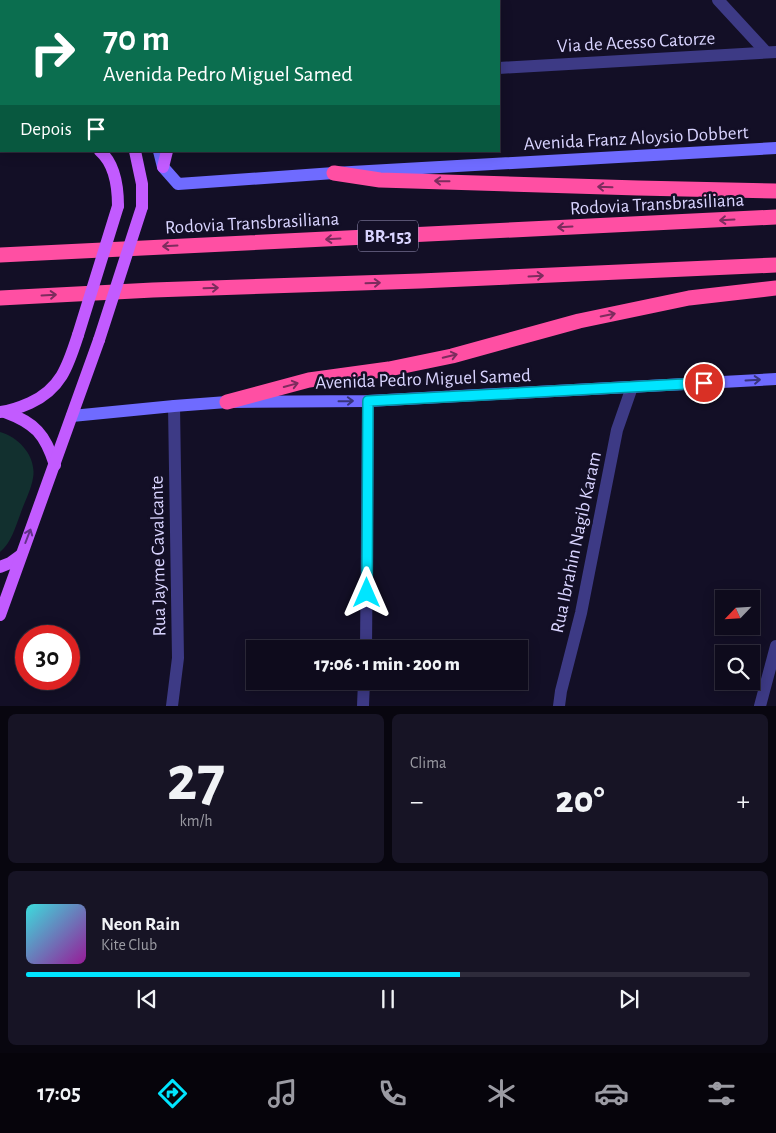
<!DOCTYPE html>
<html lang="pt">
<meta charset="utf-8">
<style>
:root{--surface:#0e0b1c;--page:#171425;--text:#f1f3f6;--muted:#9b9ba3;--line:#2e2b3b;--accent:#00e5ff}
body{margin:0;font-family:"Alegreya Sans",sans-serif;background:var(--page);color:var(--text);height:100vh;display:flex;flex-direction:column;font-size:19px;white-space:nowrap}
*{box-sizing:border-box;margin:0}
p{font-size:16px;color:var(--muted)}
.icon{flex:none;width:28px;height:28px;fill:none;stroke:currentColor;stroke-width:2;stroke-linecap:round;stroke-linejoin:round}
.map{position:relative;height:706px;overflow:hidden}
.side{display:flex;flex-direction:column;gap:8px;padding:8px;background:#08060f;flex:1}
.side>*{flex:none}
.guide{position:absolute;left:0px;top:0px;width:500px;height:152px;box-shadow:0 2px 12px #0003,0 0 0 1px var(--line);background:#0b6e4f;color:#fff;overflow:hidden}
.needle{width:32px;rotate:245deg}
.fabs{position:absolute;left:715px;top:590px;display:grid;gap:10px}
.fabs a{display:grid;place-items:center;width:45px;height:45px;border-radius:0px;background:var(--surface);box-shadow:0 2px 12px #0003,0 0 0 1px var(--line);font-size:25px}
.speed{position:absolute;left:15px;top:625px;display:flex;gap:10px;font-size:25px;font-weight:700;text-align:center}
.speed>*{display:grid;place-content:center;width:65px;height:65px;border-radius:50%;background:var(--surface);box-shadow:0 2px 12px #0003,0 0 0 1px var(--line);line-height:1}
.speed .limit{border:8px solid #d22;background:#fff;color:#111}
.pin{position:absolute;display:grid;place-items:center;width:42px;height:42px;color:#fff;margin:-21px;border:2px solid #fff;border-radius:50%;box-shadow:0 1px 5px #0007}
.me{position:absolute;width:55px;margin:-28px;rotate:0deg;stroke-linejoin:round;filter:drop-shadow(0 0 4px #0008)}
.turn{display:flex;align-items:center;gap:18px;height:105px;padding:0 20px;font-size:22px}
.turn .icon{width:65px;height:65px;stroke-width:2.5}
.turn b{display:block;font-size:35px;line-height:42px}
.then{display:flex;align-items:center;height:48px;padding:0 20px;background:#0003;gap:10px;font-size:19px}
.big{font-size:38px;font-weight:800;line-height:1.1}
.side .tile{flex:1;display:flex;flex-direction:column;justify-content:center;gap:8px;min-width:0;padding:0 18px;border-radius:8px;background:var(--page)}
.side .dial{align-items:center;gap:0}
.dial b{font-size:65px;line-height:1}
.song{display:flex;align-items:center;gap:15px}
.cover{width:60px;height:60px;border-radius:8px;background:linear-gradient(135deg,hsl(180 70% 55%),hsl(300 70% 35%))}
.played{height:5px;border-radius:2px;background:linear-gradient(90deg,var(--accent) 60%,var(--line) 60%)}
.keys{display:flex;justify-content:space-around;direction:ltr}
.heat{display:flex;justify-content:space-between;align-items:center;font-size:28px;direction:ltr}
.side .tiles{flex:1;display:grid;gap:8px;grid-template-columns:1fr 1fr}
.tile:last-child{grid-column:span 2}
.trip{position:absolute;left:246px;top:640px;width:282px;height:50px;border-radius:0px;background:var(--surface);box-shadow:0 2px 12px #0003,0 0 0 1px var(--line);font-weight:800;line-height:50px;text-align:center}
.tab-bar{display:flex;height:80px;justify-content:space-around;align-items:center;background:#06040b;color:var(--muted)}
.tab-bar .icon{width:35px;height:35px}
.tab-bar .active{color:var(--accent)}
.tab-bar b{font-size:22px;color:var(--text)}
.map>svg:first-child{display:block}
.green{fill:#12302f}
.lines{fill:none;stroke-linecap:round;stroke-linejoin:round}
.minor{stroke:#3d3a85;stroke-width:12}
.tertiary{stroke:#3d3a85;stroke-width:12}
.secondary{stroke:#6f6bff;stroke-width:12}
.primary{stroke:#c25bff;stroke-width:12}
.motorway{stroke:#ff4fa3;stroke-width:15}
.primary-bridge{stroke:#c25bff;stroke-width:12}
.oneway{stroke:#7d2c5e}
.oneway2{stroke:#38347d}
.oneway3{stroke:#623188}
.route-casing{stroke:#0095a6;stroke-width:12}
.route{stroke:#00e5ff;stroke-width:9}
.labels{text-anchor:middle;stroke-width:5;stroke-linejoin:round;paint-order:stroke}
.shield{fill:#130f26;stroke:#9e99be;stroke-width:1}
.shield-label{font-size:18px;font-weight:bold;fill:#d9d4ff}
.street-label{font-size:19px;fill:#d9d4ff;stroke:#130f26}
</style>
<div class="map">
<svg width="776" height="706" viewBox="0 0 776 706">
<rect width="100%" height="100%" fill="#130f26"/>
<path class="green" d="M0 432C19 437 37 457 33 478 31 490 24 503 20 515 15 528 11 543 0 552Z"/>
<g class="lines">
<g class="minor">
<path d="M718 0 766 52"/>
<path d="M320 1V0"/>
<path d="M473 1 474 0"/>
<path d="M499 68 776 52"/>
<path d="M366 649 368 401"/>
<path d="M172 706 178 658 174 406"/>
<path d="M363 706 364 681"/>
<path d="M559 706 561 691 581 613 617 430 632 387"/>
</g>
<path class="tertiary" d="M760 706 776 646"/>
<g class="secondary">
<path d="M0 126 1 123"/>
<path d="M159 151 163 167 178 184 334 173 776 148"/>
<path d="M72 416 174 406 227 402 368 401 776 379"/>
</g>
<g class="primary">
<path d="M133 0 134 1"/>
<path d="M21 1 22 0"/>
<path d="M173 1 174 0"/>
<path d="M219 1 220 0"/>
<path d="M0 46 1 37"/>
<path d="M0 66 1 73"/>
<path d="M100 151C115 164 118 187 118 206"/>
<path d="M135 151 142 184V207"/>
<path d="M163 167 167 151"/>
<path d="M0 412C10 411 21 407 30 403 61 389 68 366 78 335"/>
<path d="M5 412C35 423 45 434 55 465"/>
<path d="M0 567 10 563 21 555"/>
<path d="M0 615 99 340"/>
</g>
<g class="motorway">
<path d="M334 173 380 180 638 188 776 191"/>
<path d="M0 255 776 217"/>
<path d="M0 298 153 290 420 281 776 265"/>
<path d="M227 402 309 380 389 369 452 356 579 321 689 298 776 288"/>
</g>
<g class="primary-bridge">
<path d="M78 335 118 206"/>
<path d="M99 340 142 207"/>
</g>
</g>
<defs><path id="oneway-shaft" d="M-6 0H5M1.5-3L5.5 0L1.5 3" fill="none" stroke-width="1.6" stroke-linecap="round" stroke-linejoin="round" transform="scale(1.25)"/></defs>
<g class="oneway">
<use href="#oneway-shaft" transform="translate(442 181) rotate(-179)"/>
<use href="#oneway-shaft" transform="translate(605 187) rotate(-178)"/>
<use href="#oneway-shaft" transform="translate(727 220) rotate(177)"/>
<use href="#oneway-shaft" transform="translate(565 227) rotate(177)"/>
<use href="#oneway-shaft" transform="translate(333 239) rotate(177)"/>
<use href="#oneway-shaft" transform="translate(170 246) rotate(177)"/>
<use href="#oneway-shaft" transform="translate(536 276) rotate(-3)"/>
<use href="#oneway-shaft" transform="translate(373 283) rotate(-2)"/>
<use href="#oneway-shaft" transform="translate(211 288) rotate(-2)"/>
<use href="#oneway-shaft" transform="translate(49 295) rotate(-3)"/>
<use href="#oneway-shaft" transform="translate(608 315) rotate(-11)"/>
<use href="#oneway-shaft" transform="translate(450 356) rotate(-14)"/>
<use href="#oneway-shaft" transform="translate(291 385) rotate(-15)"/>
</g>
<g class="oneway2">
<use href="#oneway-shaft" transform="translate(753 380) rotate(-3)"/>
<use href="#oneway-shaft" transform="translate(346 401) rotate(-1)"/>
</g>
<use class="oneway3" href="#oneway-shaft" transform="translate(28 536) rotate(-69)"/>
<g class="lines">
<g class="route-casing">
<path id="route" d="M367 593 368 401 704 383"/>
</g>
<use href="#route" class="route"/>
</g>
<g class="labels">
<rect class="shield" x="358" y="220.5" width="60" height="31" rx="4"/>
<g class="shield-label">
<text x="388" y="242">BR-153</text>
</g>
<g class="street-label">
<text transform="translate(636 41) rotate(-3)" y="7">Via de Acesso Catorze</text>
<text transform="translate(636 137) rotate(-3)" y="7">Avenida Franz Aloysio Dobbert</text>
<text transform="translate(657 203) rotate(-3)" y="7">Rodovia Transbrasiliana</text>
<text transform="translate(252 222) rotate(-3)" y="7">Rodovia Transbrasiliana</text>
<text transform="translate(423 378) rotate(-2)" y="7">Avenida Pedro Miguel Samed</text>
<text transform="translate(575 542) rotate(-78)" y="7">Rua Ibrahin Nagib Karam</text>
<text transform="translate(157 556) rotate(-91)" y="7">Rua Jayme Cavalcante</text>
</g>
</g>
</svg>
<div class="fabs">
<a><svg class="needle" viewBox="-14 -14 28 28"><path d="M0-13l5 13h-10z" fill="#e53935"/><path d="M0 13l5-13h-10z" fill="#9b9ba3"/></svg></a>
<a><svg class="icon" aria-label="search" viewBox="0 0 24 24"><circle cx="10" cy="10" r="6"/><path d="M15 15l6 6"/></svg></a>
</div>
<div class="speed"><div class="limit">30</div></div>
<div class="pin" style="left:704px;top:383px;background:#d93025"><svg class="icon" aria-label="arrive" viewBox="0 0 24 24"><path d="M6 21V4h12l-3 4 3 4H6"/></svg></div>
<svg class="me" style="left:367px;top:593px" viewBox="-20 -20 40 40"><path d="M0-17L14 15 0 8-14 15z" fill="#00e5ff" stroke="#fff" stroke-width="4"/></svg>
<div class="trip">17:06 · 1 min · 200 m</div>
<div class="guide">
<div class="turn"><svg class="icon" aria-label="right" viewBox="0 0 24 24"><path d="M7 20v-9h11M14 6l5 5-5 5"/></svg><div><b>70 m</b>Avenida Pedro Miguel Samed</div></div>
<div class="then">Depois<svg class="icon" aria-label="arrive" viewBox="0 0 24 24"><path d="M6 21V4h12l-3 4 3 4H6"/></svg></div>
</div>
</div>
<section class="side">
<div class="tiles">
<div class="tile dial"><b>27</b><p>km/h</p></div>
<div class="tile"><p>Clima</p>
<div class="heat"><a>−</a><b class="big">20°</b><a>+</a></div>
</div>
<div class="tile">
<div class="song"><i class="cover"></i><div><b>Neon Rain</b><p>Kite Club</p></div></div>
<div class="played"></div>
<div class="keys"><svg class="icon" aria-label="previous" viewBox="0 0 24 24"><path d="M18 5L8 12l10 7zM5 5v14"/></svg><svg class="icon" aria-label="pause" viewBox="0 0 24 24"><path d="M8 5v14M16 5v14"/></svg><svg class="icon" aria-label="next" viewBox="0 0 24 24"><path d="M6 5l10 7-10 7zM19 5v14"/></svg></div>
</div>
</div>
</section>
<nav class="tab-bar">
<b>17:05</b>
<svg class="icon active" aria-label="directions" viewBox="0 0 24 24"><path d="M12 3l9 9-9 9-9-9zM9 14v-3h6M13 9l2 2-2 2"/></svg>
<svg class="icon" aria-label="music" viewBox="0 0 24 24"><path d="M9 18V5l10-2v13"/><circle cx="6" cy="18" r="3"/><circle cx="16" cy="16" r="3"/></svg>
<svg class="icon" aria-label="phone" viewBox="0 0 24 24"><path d="M5 4h4l2 5-3 2q2 4 5 5l2-3 5 2v4C11 20 4 13 5 4z"/></svg>
<svg class="icon" aria-label="climate" viewBox="0 0 24 24"><path d="M12 3v18M4 7l16 10M4 17L20 7"/></svg>
<svg class="icon" aria-label="car" viewBox="0 0 24 24"><path d="M5 17H2v-5l4-1 3-4h7l3 4 3 1v5h-3M9 17h6M6 11h13"/><circle cx="7" cy="17" r="2"/><circle cx="17" cy="17" r="2"/></svg>
<svg class="icon" aria-label="filters" viewBox="0 0 24 24"><path d="M4 7h16M4 17h16"/><circle cx="9" cy="7" r="2"/><circle cx="15" cy="17" r="2"/></svg>
</nav>
